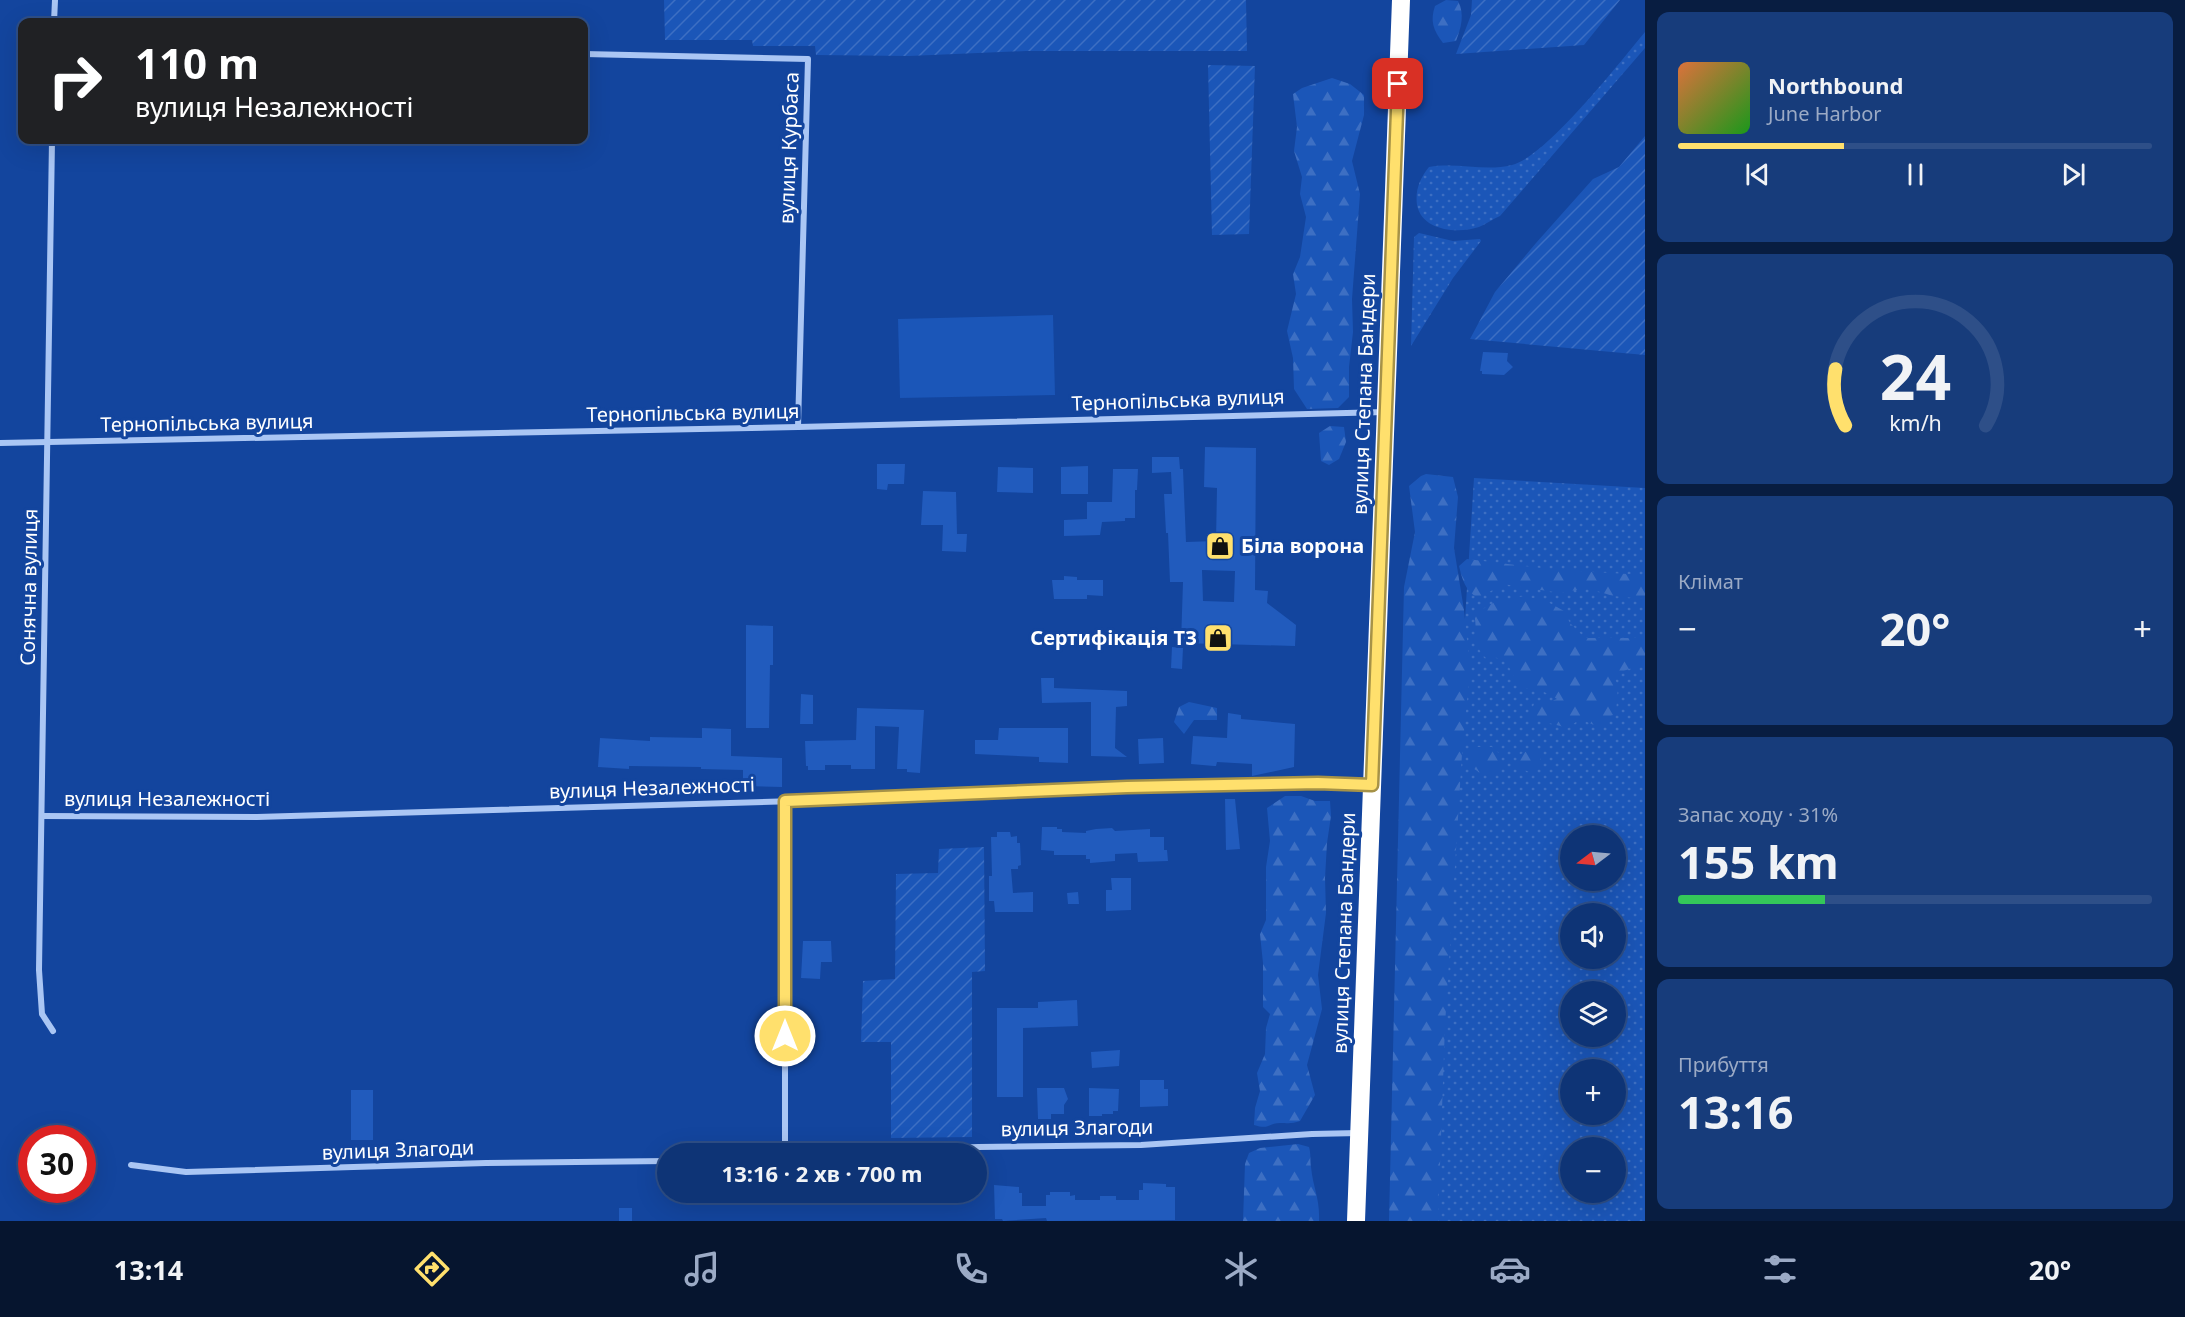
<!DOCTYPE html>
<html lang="uk">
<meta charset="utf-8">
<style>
:root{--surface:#0e3476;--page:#173c7b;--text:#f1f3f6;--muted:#9baac5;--line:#2e4f88;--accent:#ffe06d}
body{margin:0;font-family:"Noto Sans",sans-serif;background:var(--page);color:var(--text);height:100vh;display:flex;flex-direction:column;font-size:22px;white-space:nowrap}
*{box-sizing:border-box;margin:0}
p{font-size:20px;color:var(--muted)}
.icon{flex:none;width:33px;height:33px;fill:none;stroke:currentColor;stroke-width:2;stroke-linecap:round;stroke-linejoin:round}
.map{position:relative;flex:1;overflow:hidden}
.sheet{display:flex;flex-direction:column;gap:12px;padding:12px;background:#081d41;width:540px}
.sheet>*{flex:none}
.hud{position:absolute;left:18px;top:18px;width:570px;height:126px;border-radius:12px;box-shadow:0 6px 24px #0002,0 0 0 2px var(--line);background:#202124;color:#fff;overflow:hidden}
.needle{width:39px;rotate:254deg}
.tools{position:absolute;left:1560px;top:825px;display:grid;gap:12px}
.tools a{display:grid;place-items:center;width:66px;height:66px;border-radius:50%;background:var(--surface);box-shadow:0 6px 24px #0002,0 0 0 2px var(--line);font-size:30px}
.speed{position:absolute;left:18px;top:1125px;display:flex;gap:12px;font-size:30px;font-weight:700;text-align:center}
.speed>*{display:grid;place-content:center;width:78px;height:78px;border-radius:50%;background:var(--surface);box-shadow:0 6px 24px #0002,0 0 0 2px var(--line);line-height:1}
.speed .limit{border:9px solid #d22;background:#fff;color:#111}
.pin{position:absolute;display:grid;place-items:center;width:51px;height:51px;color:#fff;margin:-26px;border-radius:12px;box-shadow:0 3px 9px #0006}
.me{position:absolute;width:66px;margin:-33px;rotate:0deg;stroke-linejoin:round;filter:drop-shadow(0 0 4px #0008)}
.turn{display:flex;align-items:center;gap:21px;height:126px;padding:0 18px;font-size:27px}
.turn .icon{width:78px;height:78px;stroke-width:2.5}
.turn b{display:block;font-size:42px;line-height:51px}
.big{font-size:45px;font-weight:700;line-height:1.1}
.sheet .widget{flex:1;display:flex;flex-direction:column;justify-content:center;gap:9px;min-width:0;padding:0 21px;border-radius:12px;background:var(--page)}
.sheet .dial{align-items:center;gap:0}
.dial svg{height:156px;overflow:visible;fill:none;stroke:var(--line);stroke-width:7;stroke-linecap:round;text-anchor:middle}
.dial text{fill:var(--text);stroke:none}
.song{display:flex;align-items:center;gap:18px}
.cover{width:72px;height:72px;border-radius:9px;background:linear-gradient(135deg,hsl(20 70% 55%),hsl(120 70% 35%))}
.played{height:6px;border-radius:3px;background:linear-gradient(90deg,var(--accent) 35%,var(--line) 35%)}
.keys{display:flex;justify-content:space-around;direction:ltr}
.heat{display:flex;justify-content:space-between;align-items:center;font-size:33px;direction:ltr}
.charge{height:9px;border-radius:4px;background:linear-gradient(90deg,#34c759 31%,var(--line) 0)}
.trip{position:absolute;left:657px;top:1143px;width:330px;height:60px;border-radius:30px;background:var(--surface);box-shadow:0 6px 24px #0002,0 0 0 2px var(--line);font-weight:700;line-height:60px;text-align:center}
.tab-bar{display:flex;height:96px;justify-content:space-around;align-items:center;background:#06152f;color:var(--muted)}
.tab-bar .icon{width:42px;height:42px}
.tab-bar .selected{color:var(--accent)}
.tab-bar b{font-size:27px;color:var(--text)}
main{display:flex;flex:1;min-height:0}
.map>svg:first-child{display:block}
.grass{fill:url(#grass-dots);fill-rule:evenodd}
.forest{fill:url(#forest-firs)}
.garden{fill:url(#garden-furrows)}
.pitch{fill:#1b56b8}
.building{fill:#215bbd;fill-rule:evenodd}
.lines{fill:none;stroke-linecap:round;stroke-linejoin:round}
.street{stroke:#aac6f4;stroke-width:6}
.highway{stroke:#fff;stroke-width:18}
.route-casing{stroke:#a69247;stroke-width:15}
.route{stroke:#ffe06d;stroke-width:10}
.labels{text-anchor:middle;stroke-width:6;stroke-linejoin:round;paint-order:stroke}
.street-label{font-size:20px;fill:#fff;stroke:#13459e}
.poi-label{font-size:20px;font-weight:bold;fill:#fff;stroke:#13459e;text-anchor:start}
</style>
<main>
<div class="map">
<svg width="1645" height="1221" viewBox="0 0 1645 1221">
<defs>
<pattern id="grass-dots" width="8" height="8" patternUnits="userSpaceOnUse" patternTransform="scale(1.5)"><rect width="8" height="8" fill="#1b56b8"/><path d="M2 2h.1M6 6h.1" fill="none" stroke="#3d6fc3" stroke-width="1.8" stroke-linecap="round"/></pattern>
<pattern id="forest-firs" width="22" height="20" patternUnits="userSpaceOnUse" patternTransform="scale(1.5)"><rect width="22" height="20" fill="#1b56b8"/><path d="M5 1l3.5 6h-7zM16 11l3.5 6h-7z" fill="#3d6fc3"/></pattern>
<pattern id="garden-furrows" width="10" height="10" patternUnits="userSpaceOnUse" patternTransform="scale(1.5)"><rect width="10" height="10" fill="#1b56b8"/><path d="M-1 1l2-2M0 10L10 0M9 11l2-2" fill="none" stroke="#3d6fc3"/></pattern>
</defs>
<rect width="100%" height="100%" fill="#13459e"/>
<g class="grass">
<path d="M1645 32V48L1500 216C1493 219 1486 224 1479 227 1458 234 1422 231 1417 205 1415 190 1420 178 1429 167 1457 162 1485 172 1512 165 1546 157 1620 62 1645 32Z"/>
<path d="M1419 233 1453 241 1480 239 1481 241 1453 278 1411 346 1414 237Z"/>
<path d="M1474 478 1645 488V1221H1433L1445 932ZM1570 836H1616V880H1570ZM1570 914H1616V958H1570ZM1570 992H1616V1036H1570ZM1570 1070H1616V1114H1570ZM1570 1148H1616V1192H1570Z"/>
</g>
<g class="forest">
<path d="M1446 0 1458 1C1465 14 1461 28 1456 41L1443 43C1433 30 1430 21 1435 6Z"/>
<path d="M1332 78 1350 84 1364 95V115L1352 161 1360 194 1352 299 1353 332 1349 367V397L1338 408 1307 409 1294 389 1293 358 1287 331 1296 294 1293 274 1300 257 1306 217 1300 194 1302 177 1294 151 1297 127 1293 94 1302 88Z"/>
<path d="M1330 426 1344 427 1346 442 1339 459 1329 465 1321 461 1319 433Z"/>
<path d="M1426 474 1453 477 1458 497 1454 548 1464 610 1470 669 1462 754 1445 1025 1438 1221H1389L1404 587 1415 532 1409 486 1421 476Z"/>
<path d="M1467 559 1558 570 1645 575V599L1613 596 1587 588 1560 593 1503 584 1479 598C1465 592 1462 578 1459 566Z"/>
<path d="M1524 596 1546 601 1564 611 1570 623 1585 638H1636L1645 634V663L1613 675 1618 685 1616 714 1608 717 1601 728 1580 719 1568 728 1529 718 1535 701 1549 702 1557 699C1552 696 1545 692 1539 690 1533 689 1526 690 1521 685 1507 674 1513 654 1486 658 1472 646 1478 629 1474 614L1502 598 1511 599Z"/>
<path d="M1189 702 1217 708V720H1194L1184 734 1174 722 1179 707Z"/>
<path d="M1476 747H1492L1501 755 1500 772C1486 776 1480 774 1469 765L1468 751Z"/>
<path d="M1531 749 1542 753 1540 761 1529 772 1515 766 1519 755Z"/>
<path d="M1285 796H1301L1315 801H1330L1331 816 1327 843 1325 878 1326 913 1318 975 1322 1009 1307 1065 1315 1095 1300 1121C1292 1124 1288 1123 1280 1123 1268 1123 1270 1130 1254 1125L1255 1108 1260 1091 1257 1073 1265 1054 1266 1028 1270 1014 1263 1007V963L1260 934 1266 920V867L1270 841 1267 808Z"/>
<path d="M1298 1144 1309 1147C1311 1154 1310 1160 1311 1167 1313 1188 1320 1198 1319 1221H1243L1245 1164 1249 1153 1260 1148Z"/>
</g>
<g class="garden">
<path d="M664 0H1246L1247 51H1026L909 56 816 55 815 46H753L752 40H665Z"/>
<path d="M1472 0H1620L1584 45 1456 54 1471 15Z"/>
<path d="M1208 65 1255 66 1249 234 1212 235Z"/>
<path d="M1645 136V355L1470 339 1495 292 1536 243 1593 179 1619 167Z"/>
<path d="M984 847 985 971 972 972V1137L891 1138V1042H861L863 981 895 979 896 874 938 873 939 849Z"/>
</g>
<path class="pitch" d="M1053 315 1055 395 900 398 898 319Z"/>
<g class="building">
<path d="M1483 352 1508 353 1507 361 1513 367 1504 375 1482 374V371H1480Z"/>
<path d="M1205 447 1256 448 1255 590 1268 591 1267 603 1296 625 1295 646 1181 643 1183 582H1170L1168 533H1166L1164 494H1172L1171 472 1152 473V457H1179L1180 469H1183L1186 542 1216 541 1217 488 1204 487ZM1202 570 1235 571 1234 602 1203 601Z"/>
<path d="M877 464H905L904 484H888L887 490 877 489Z"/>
<path d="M1088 466V494H1061V467Z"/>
<path d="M998 467 1033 468V493L997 492Z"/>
<path d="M1113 469H1138L1137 490H1135V518H1125V521L1102 522 1100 535 1064 536V520L1087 519V502H1112Z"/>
<path d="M923 491 956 492 957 534H967L966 552 942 551 943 525H921Z"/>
<path d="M1064 576 1077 577V580H1103V596L1087 595V599H1054L1052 580H1064Z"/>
<path d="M746 625 773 626V665H770L769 728H746Z"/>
<path d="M1172 647 1183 648 1182 669 1171 668Z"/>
<path d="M1041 678H1054V688L1127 691V706L1116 707 1115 748 1127 757 1091 756V702L1042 703Z"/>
<path d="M801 694 813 695V724H800Z"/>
<path d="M857 708 924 710 920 773 907 772V769H897L899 727 875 726V769H851V765H825V770H808V766H806L805 741 856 740Z"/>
<path d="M1228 713 1241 715V719L1295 724 1294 767 1252 776V764L1217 762 1216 766H1214L1191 764 1193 736 1227 738Z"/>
<path d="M702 728 731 729V756L782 758V787L743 786V770L701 769V767L629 766V769L598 767 600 738 650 741V737L702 738Z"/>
<path d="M999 728H1068V763L1039 762V757L975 754V740H998Z"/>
<path d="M1163 738 1164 763 1139 764 1138 739Z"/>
<path d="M1225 799H1235L1240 849 1226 850Z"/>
<path d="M1042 827H1057V829H1062V832L1086 833V831L1096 829 1112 828 1115 831 1150 829V837H1164V850H1167L1168 861 1138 862 1137 853 1115 854V861L1090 863V859H1086V855H1054V851L1041 850Z"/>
<path d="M997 832H1010L1011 837 1017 836V843H1020L1021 865 1018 866V869H1011L1013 893 1033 892V912H995L994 901H989V876H992L991 837H997Z"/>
<path d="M1111 878H1131V910L1106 911V890H1112Z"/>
<path d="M1078 892 1079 904H1068L1067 893Z"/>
<path d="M803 941H831L832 962H821L820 979 801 978Z"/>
<path d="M1077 1000 1078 1026 1023 1028V1097H997V1008H1038V1002Z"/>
<path d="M1120 1050 1119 1066 1092 1068 1091 1052Z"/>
<path d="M1140 1080H1164V1089H1168V1106L1140 1107Z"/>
<path d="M1037 1088H1064L1068 1099 1064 1105V1114H1051V1119H1038Z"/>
<path d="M1089 1088 1119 1089 1118 1111H1113V1114H1102V1116H1089Z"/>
<rect x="351" y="1090" width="22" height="50"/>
<path d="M1143 1183 1166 1184V1187H1175V1220L1047 1221 1046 1218 1003 1221 1002 1219H995L994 1185 1019 1187V1193H1022V1206H1046V1195H1050V1192H1070V1196L1075 1195V1200H1100V1196H1116V1200H1139V1190H1143Z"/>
<rect x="619" y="1208" width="13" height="13"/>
</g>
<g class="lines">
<g class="street">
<path d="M54 22 55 0"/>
<path d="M584 54 808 59 798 427"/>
<path d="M52 140C49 416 43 693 39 970L42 1014 53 1031"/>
<path d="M0 443 798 427 1385 412"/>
<path d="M785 801V1154"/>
<path d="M42 816 257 817 795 801 1127 787 1318 783 1369 785"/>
<path d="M796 1154 978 1147 1141 1145 1312 1134 1359 1133"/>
<path d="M131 1165 186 1172 486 1163 668 1161"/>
</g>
<path class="highway" d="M1356 1221 1401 0"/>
</g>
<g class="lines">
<g class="route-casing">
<path id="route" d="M785 1036V801L1127 787 1318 783 1372 785 1398 84"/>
</g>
<use href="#route" class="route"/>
</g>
<defs>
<g id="shop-square" transform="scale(1.5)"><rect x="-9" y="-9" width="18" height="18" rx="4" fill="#ffe06d" stroke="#13459e"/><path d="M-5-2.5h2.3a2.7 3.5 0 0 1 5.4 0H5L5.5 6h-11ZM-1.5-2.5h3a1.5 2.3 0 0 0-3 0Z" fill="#111"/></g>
</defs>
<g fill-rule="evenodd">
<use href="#shop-square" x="1220" y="546"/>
<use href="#shop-square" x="1218" y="638"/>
</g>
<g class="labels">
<g class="street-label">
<text transform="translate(789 148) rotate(-88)" y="7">вулиця Курбаса</text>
<text transform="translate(1364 394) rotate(-88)" y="7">вулиця Степана Бандери</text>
<text transform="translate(1178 400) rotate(-2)" y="7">Тернопільська вулиця</text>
<text transform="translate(693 413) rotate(-1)" y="7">Тернопільська вулиця</text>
<text transform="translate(207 423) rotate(-1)" y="7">Тернопільська вулиця</text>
<text transform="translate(29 587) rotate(-89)" y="7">Сонячна вулиця</text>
<text transform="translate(652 788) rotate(-2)" y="7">вулиця Незалежності</text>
<text x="167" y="806">вулиця Незалежності</text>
<text transform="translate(1344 933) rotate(-88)" y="7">вулиця Степана Бандери</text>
<text transform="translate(1077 1128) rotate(-1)" y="7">вулиця Злагоди</text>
<text transform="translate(398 1150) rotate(-2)" y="7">вулиця Злагоди</text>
</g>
<g class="poi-label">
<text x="1241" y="553">Біла ворона</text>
<text x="1197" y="645" text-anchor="end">Сертифікація ТЗ</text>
</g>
</g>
</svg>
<div class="tools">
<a><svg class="needle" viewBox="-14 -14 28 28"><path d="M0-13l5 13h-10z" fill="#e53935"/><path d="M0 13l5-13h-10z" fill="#9baac5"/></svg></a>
<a><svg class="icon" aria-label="sound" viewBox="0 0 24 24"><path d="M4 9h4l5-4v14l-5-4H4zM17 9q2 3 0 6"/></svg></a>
<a><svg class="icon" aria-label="layers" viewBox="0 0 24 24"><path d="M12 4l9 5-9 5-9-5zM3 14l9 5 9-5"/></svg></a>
<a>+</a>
<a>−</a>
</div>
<div class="speed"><div class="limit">30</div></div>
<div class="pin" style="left:1398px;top:84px;background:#d93025"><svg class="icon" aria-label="arrive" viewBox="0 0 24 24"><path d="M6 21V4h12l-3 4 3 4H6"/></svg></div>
<svg class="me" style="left:785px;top:1036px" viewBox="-20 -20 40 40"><circle r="17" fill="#ffe06d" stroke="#fff" stroke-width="3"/><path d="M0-11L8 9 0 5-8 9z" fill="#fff"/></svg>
<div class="trip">13:16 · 2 хв · 700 m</div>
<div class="hud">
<div class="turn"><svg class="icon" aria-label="right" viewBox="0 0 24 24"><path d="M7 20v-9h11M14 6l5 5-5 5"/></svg><div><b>110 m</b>вулиця Незалежності</div></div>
</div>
</div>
<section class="sheet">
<div class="widget">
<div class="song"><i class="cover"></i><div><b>Northbound</b><p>June Harbor</p></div></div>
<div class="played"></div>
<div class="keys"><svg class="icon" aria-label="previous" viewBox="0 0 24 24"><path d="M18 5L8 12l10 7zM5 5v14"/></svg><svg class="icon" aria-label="pause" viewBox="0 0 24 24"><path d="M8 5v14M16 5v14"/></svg><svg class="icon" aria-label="next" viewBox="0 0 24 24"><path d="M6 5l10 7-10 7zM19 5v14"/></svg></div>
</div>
<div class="widget dial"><svg viewBox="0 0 100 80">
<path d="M14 69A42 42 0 1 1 86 69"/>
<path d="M14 69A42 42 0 0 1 9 40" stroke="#ffe06d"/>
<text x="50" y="56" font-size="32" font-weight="700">24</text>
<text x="50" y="72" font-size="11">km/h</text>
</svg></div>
<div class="widget"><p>Клімат</p>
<div class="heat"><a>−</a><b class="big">20°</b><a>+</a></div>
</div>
<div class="widget"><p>Запас ходу · 31%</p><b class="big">155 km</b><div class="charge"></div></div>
<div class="widget"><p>Прибуття</p><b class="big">13:16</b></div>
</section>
</main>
<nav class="tab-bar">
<b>13:14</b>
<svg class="icon selected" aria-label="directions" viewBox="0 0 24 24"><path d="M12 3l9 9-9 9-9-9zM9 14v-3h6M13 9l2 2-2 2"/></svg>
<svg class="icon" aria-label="music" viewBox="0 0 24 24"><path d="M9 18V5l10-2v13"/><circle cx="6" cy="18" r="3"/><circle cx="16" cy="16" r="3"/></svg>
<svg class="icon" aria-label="phone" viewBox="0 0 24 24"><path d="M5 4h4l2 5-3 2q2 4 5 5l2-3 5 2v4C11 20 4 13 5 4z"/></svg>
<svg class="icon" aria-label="climate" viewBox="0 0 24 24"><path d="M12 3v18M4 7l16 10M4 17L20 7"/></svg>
<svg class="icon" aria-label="car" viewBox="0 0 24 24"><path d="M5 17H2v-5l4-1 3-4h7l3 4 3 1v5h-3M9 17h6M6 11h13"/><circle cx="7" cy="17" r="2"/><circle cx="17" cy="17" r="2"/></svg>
<svg class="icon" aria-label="filters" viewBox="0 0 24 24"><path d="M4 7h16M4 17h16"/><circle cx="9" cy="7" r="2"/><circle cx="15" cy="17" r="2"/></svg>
<b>20°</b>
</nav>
